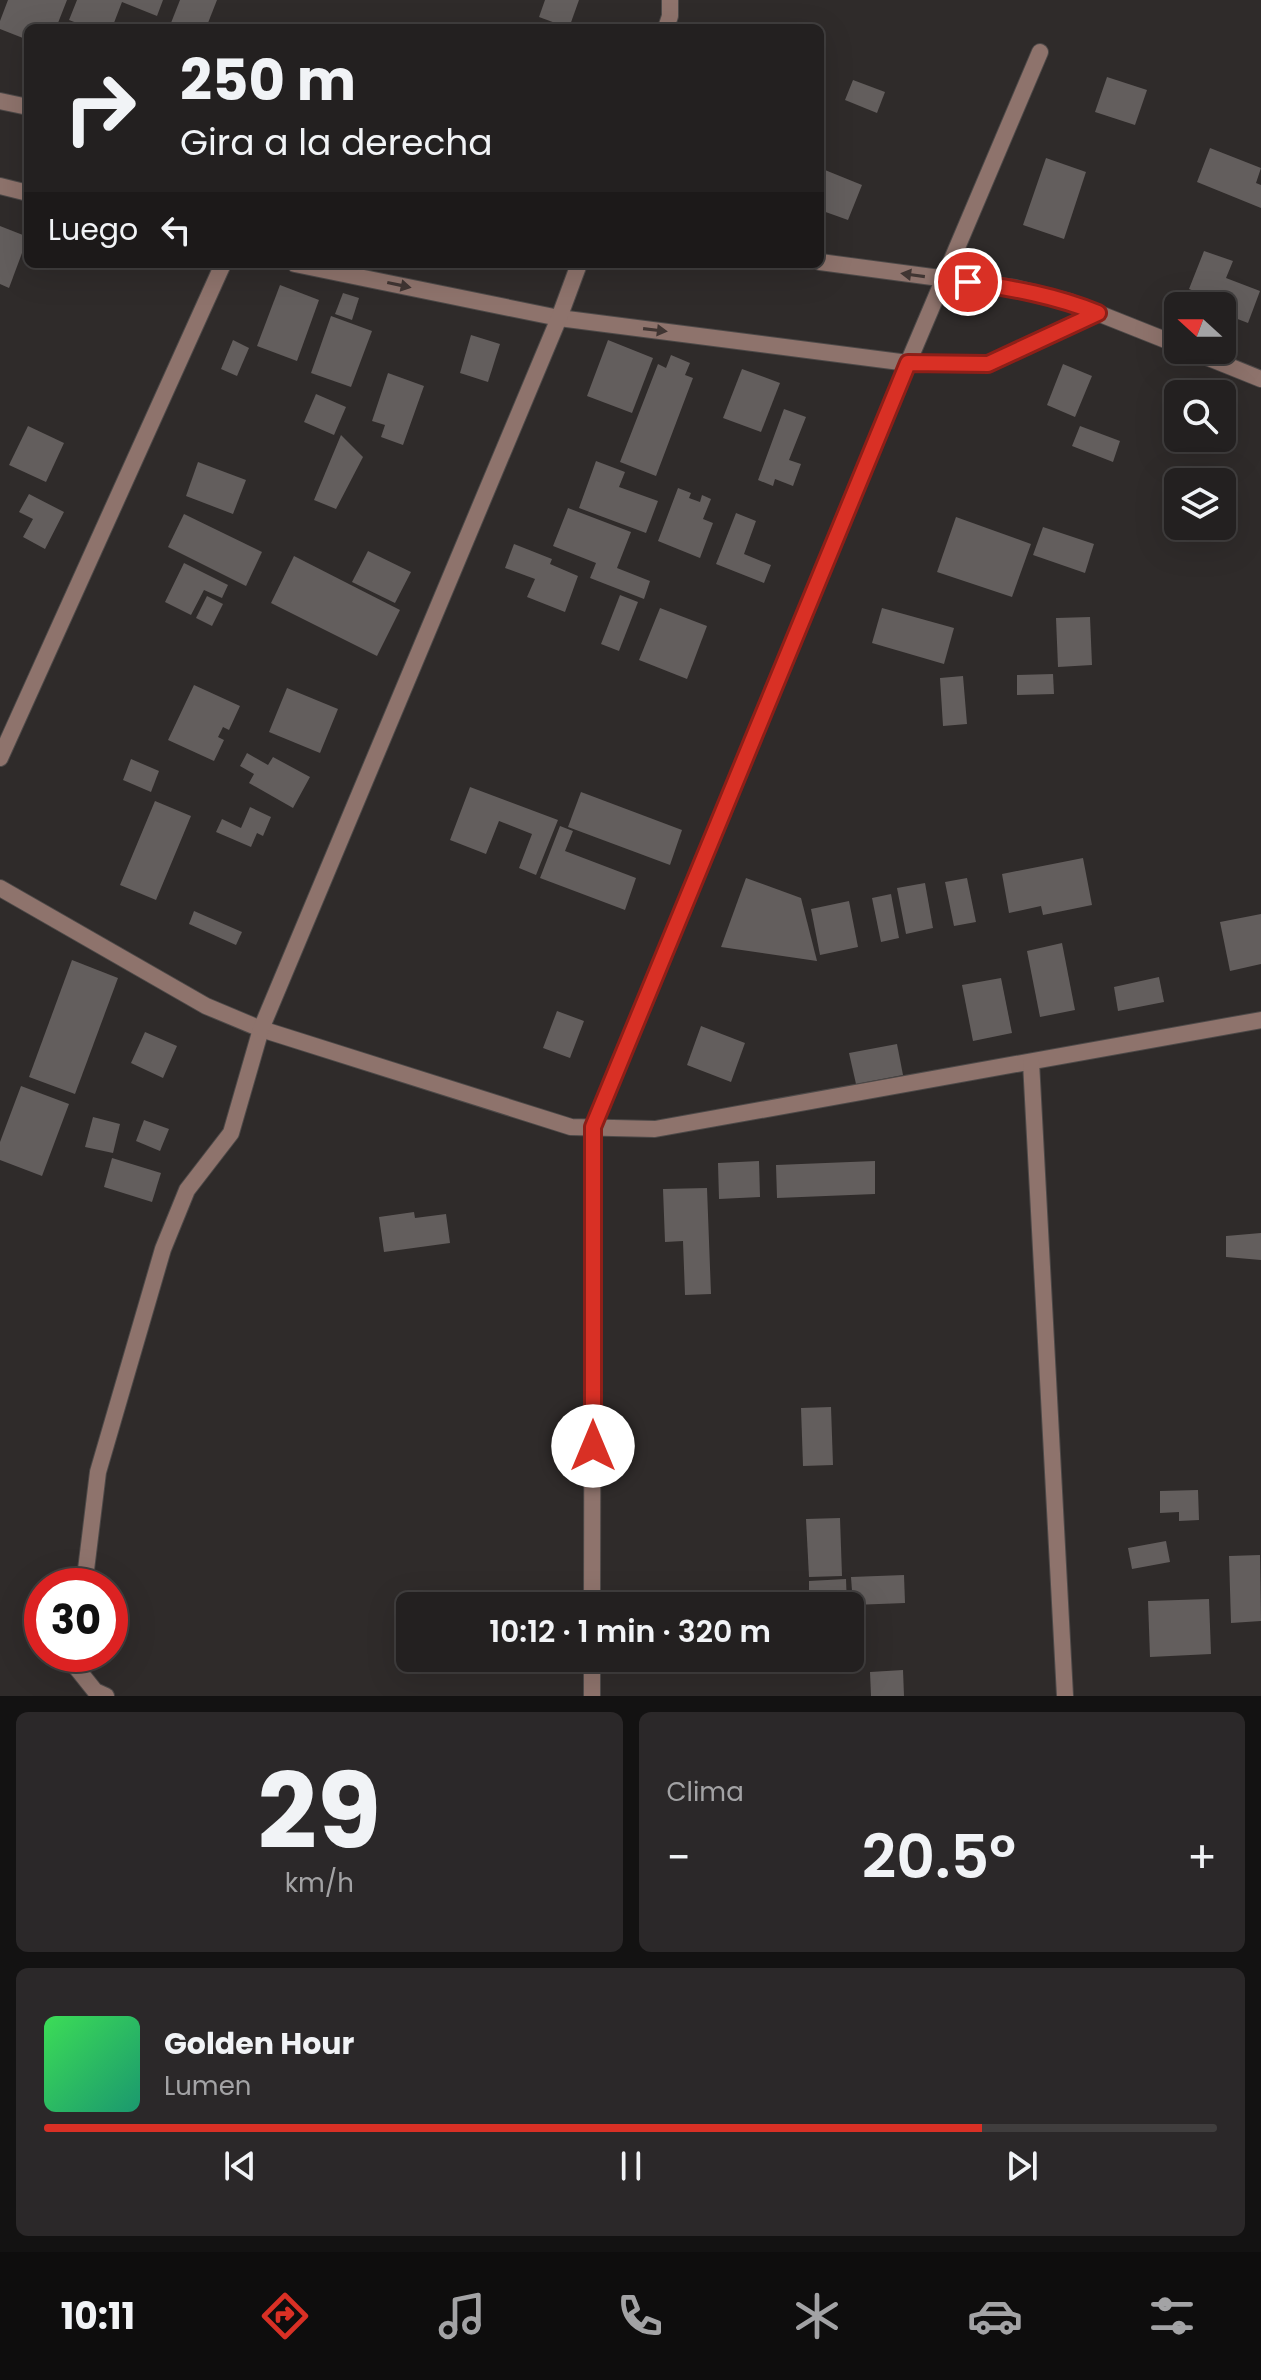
<!DOCTYPE html>
<html lang="es">
<meta charset="utf-8">
<style>
:root{--surface:#232020;--page:#2b2829;--text:#f1f3f6;--muted:#a3a3a5;--line:#403e3e;--accent:#d93025}
body{margin:0;font-family:Poppins,sans-serif;background:var(--page);color:var(--text);height:100vh;display:flex;flex-direction:column;font-size:30px;white-space:nowrap}
*{box-sizing:border-box;margin:0}
p{font-size:26px;color:var(--muted)}
.icon{flex:none;width:44px;height:44px;fill:none;stroke:currentColor;stroke-width:2;stroke-linecap:round;stroke-linejoin:round}
.map{position:relative;height:1696px;overflow:hidden}
.panel{display:flex;flex-direction:column;gap:16px;padding:16px;background:#131212;flex:1}
.panel>*{flex:none}
.banner{position:absolute;left:24px;top:24px;width:800px;height:244px;border-radius:12px;box-shadow:0 8px 32px #0002,0 0 0 2px var(--line);background:#232020;color:var(--text);overflow:hidden}
.needle{width:52px;rotate:291deg}
.fabs{position:absolute;left:1164px;top:292px;display:grid;gap:16px}
.fabs a{display:grid;place-items:center;width:72px;height:72px;border-radius:12px;background:var(--surface);box-shadow:0 8px 32px #0002,0 0 0 2px var(--line);font-size:40px}
.speed{position:absolute;left:24px;top:1568px;display:flex;gap:16px;font-size:40px;font-weight:700;text-align:center}
.speed>*{display:grid;place-content:center;width:104px;height:104px;border-radius:50%;background:var(--surface);box-shadow:0 8px 32px #0002,0 0 0 2px var(--line);line-height:1}
.speed .limit{border:12px solid #d22;background:#fff;color:#111}
.pin{position:absolute;display:grid;place-items:center;width:68px;height:68px;color:#fff;margin:-34px;border:4px solid #fff;border-radius:50%;box-shadow:0 2px 8px #0007}
.me{position:absolute;width:88px;margin:-44px;rotate:0deg;stroke-linejoin:round;filter:drop-shadow(0 0 6px #0008)}
.turn{display:flex;align-items:center;gap:28px;height:168px;padding:0 24px;font-size:36px}
.turn .icon{width:104px;height:104px;stroke-width:2.5}
.turn b{display:block;font-size:56px;line-height:68px}
.then{display:flex;align-items:center;height:76px;padding:0 24px;background:#0003;gap:16px;font-size:30px}
.big{font-size:60px;font-weight:600;line-height:1.1}
.panel .tile{flex:1;display:flex;flex-direction:column;justify-content:center;gap:12px;min-width:0;padding:0 28px;border-radius:12px;background:var(--page)}
.panel .dial{align-items:center;gap:0}
.dial b{font-size:104px;line-height:1}
.song{display:flex;align-items:center;gap:24px}
.cover{width:96px;height:96px;border-radius:12px;background:linear-gradient(135deg,hsl(130 70% 55%),hsl(160 70% 35%))}
.played{height:8px;border-radius:4px;background:linear-gradient(90deg,var(--accent) 80%,var(--line) 80%)}
.keys{display:flex;justify-content:space-around;direction:ltr}
.heat{display:flex;justify-content:space-between;align-items:center;font-size:44px;direction:ltr}
.panel .tiles{flex:1;display:grid;gap:16px;grid-template-columns:1fr 1fr}
.tile:last-child{grid-column:span 2}
.trip{position:absolute;left:396px;top:1592px;width:468px;height:80px;border-radius:12px;background:var(--surface);box-shadow:0 8px 32px #0002,0 0 0 2px var(--line);font-weight:600;line-height:80px;text-align:center}
.tab-bar{display:flex;height:128px;justify-content:space-around;align-items:center;background:#0e0d0d;color:var(--muted)}
.tab-bar .icon{width:56px;height:56px}
.tab-bar .selected{color:var(--accent)}
.tab-bar b{font-size:36px;color:var(--text)}
.map>svg:first-child{display:block}
.building{fill:#635e5d}
.lines{fill:none;stroke-linecap:round;stroke-linejoin:round}
.street-casing{stroke:#4d4948;stroke-width:18}
.street{stroke:#8e736c;stroke-width:16}
.oneway{fill:#403532}
.route-casing{stroke:#8d1f18;stroke-width:20}
.route{stroke:#d93025;stroke-width:14}
</style>
<div class="map">
<svg width="1261" height="1696" viewBox="0 0 1261 1696">
<rect width="100%" height="100%" fill="#2f2b2a"/>
<g class="building">
<path d="M8 0H67L56 28H28V40L0 29V21Z"/>
<path d="M77 0H163L157 16 122 2 112 28H90L69 20Z"/>
<path d="M180 0H217L206 28H169Z"/>
<path d="M545 0H579L569 28 539 17Z"/>
<path d="M1107 77 1147 90 1135 125 1095 112Z"/>
<path d="M853 80 885 92 877 113 845 100Z"/>
<path d="M1210 148 1261 168 1256 183 1261 185V208L1197 182Z"/>
<path d="M1046 158 1086 172 1064 239 1023 225Z"/>
<path d="M820 168 862 185 848 220 820 210Z"/>
<path d="M0 226 28 237 9 288 0 284Z"/>
<path d="M1204 251 1233 261 1226 278 1260 291 1248 323 1222 313V306H1213L1215 299 1189 289Z"/>
<path d="M280 285 319 300 297 361 257 346Z"/>
<path d="M343 293 359 298 352 320 335 314Z"/>
<path d="M331 316 372 331 351 387 311 373Z"/>
<path d="M471 335 500 344 488 382 460 373Z"/>
<path d="M233 340 249 348 237 376 221 369Z"/>
<path d="M608 340 653 358 632 413 587 396Z"/>
<path d="M671 355 690 363 685 375 693 378 656 476 620 462 658 364 666 368Z"/>
<path d="M1063 364 1092 376 1075 417 1047 405Z"/>
<path d="M742 369 780 383 761 432 723 418Z"/>
<path d="M388 373 424 386 403 445 381 437 385 425 372 421Z"/>
<path d="M316 394 346 407 334 435 304 422Z"/>
<path d="M784 409 806 417 789 460 801 464 793 486 775 479 773 486 758 480Z"/>
<path d="M28 426 64 443 46 482 9 465Z"/>
<path d="M1080 426 1120 441 1113 462 1072 446Z"/>
<path d="M341 435 363 457 336 509 314 500Z"/>
<path d="M596 461 625 472 619 487 658 501 646 533 579 508Z"/>
<path d="M198 462 246 480 233 514 186 496Z"/>
<path d="M678 488 691 493 689 498 700 502 702 495 711 499 703 519 713 523 700 558 658 541Z"/>
<path d="M29 494 64 512 45 549 23 537 33 519 19 512Z"/>
<path d="M568 508 631 532 617 568 650 581 644 599 590 578 596 563 553 546Z"/>
<path d="M736 513 756 521 744 554 771 565 764 583 716 564Z"/>
<path d="M184 514 262 552 246 586 168 547Z"/>
<path d="M956 517 1031 544 1012 597 937 572Z"/>
<path d="M1043 527 1094 544 1085 573 1033 555Z"/>
<path d="M514 544 552 559 550 564 578 576 565 612 527 597 535 579 505 568Z"/>
<path d="M368 551 411 572 395 603 352 582Z"/>
<path d="M294 556 400 610 377 656 271 603Z"/>
<path d="M184 563 228 585 222 598 204 590 191 615 165 602Z"/>
<path d="M620 595 638 602 619 651 601 644Z"/>
<path d="M207 596 223 604 212 626 196 618Z"/>
<path d="M660 608 707 626 687 679 639 660Z"/>
<path d="M882 608 954 628 944 664 872 643Z"/>
<path d="M1090 617 1092 665 1058 667 1056 618Z"/>
<path d="M1053 674 1054 694 1017 695V675Z"/>
<path d="M963 676 967 724 943 726 940 678Z"/>
<path d="M194 685 240 706 229 730 223 727 218 737 224 740 214 761 168 740Z"/>
<path d="M287 688 338 709 320 753 269 732Z"/>
<path d="M247 753 268 765 273 757 310 777 293 808 249 783 254 774 240 766Z"/>
<path d="M131 759 159 771 151 792 123 780Z"/>
<path d="M470 787 558 820 536 875 519 868 532 834 499 821 486 854 450 840Z"/>
<path d="M581 792 682 830 670 865 568 827Z"/>
<path d="M155 801 191 816 156 900 120 885Z"/>
<path d="M250 807 271 817 263 836 257 833 251 847 216 832 222 819 241 828Z"/>
<path d="M560 826 573 831 565 851 636 878 625 910 540 878Z"/>
<path d="M1083 858 1092 905 1043 915 1041 906 1009 913 1002 874Z"/>
<path d="M746 878 801 898 817 961 721 947Z"/>
<path d="M967 878 976 922 954 926 945 882Z"/>
<path d="M925 883 933 928 906 934 897 888Z"/>
<path d="M891 894 899 938 881 942 872 898Z"/>
<path d="M849 901 858 947 820 955 811 909Z"/>
<path d="M194 911 242 932 236 945 189 924Z"/>
<path d="M1261 914V964L1230 971 1220 922Z"/>
<path d="M1062 943 1075 1010 1040 1017 1027 951Z"/>
<path d="M72 960 118 978 75 1094 29 1077Z"/>
<path d="M1159 977 1164 1002 1118 1011 1114 987Z"/>
<path d="M1001 978 1012 1033 973 1041 962 985Z"/>
<path d="M557 1011 584 1021 570 1058 543 1048Z"/>
<path d="M701 1026 745 1043 731 1082 687 1065Z"/>
<path d="M145 1032 177 1046 163 1078 131 1063Z"/>
<path d="M897 1044 903 1075 856 1084 849 1053Z"/>
<path d="M21 1086 69 1104 42 1176 0 1160V1142Z"/>
<path d="M93 1117 120 1124 113 1153 85 1147Z"/>
<path d="M144 1120 169 1129 160 1151 136 1141Z"/>
<path d="M112 1158 161 1173 152 1202 104 1187Z"/>
<path d="M759 1161 760 1197 719 1199 718 1163Z"/>
<path d="M875 1161V1194L777 1198 776 1165Z"/>
<path d="M707 1188 711 1294 685 1295 683 1241 665 1242 663 1189Z"/>
<path d="M414 1212 415 1218 446 1214 450 1243 384 1252 379 1217Z"/>
<path d="M1261 1233V1260L1226 1257V1236Z"/>
<path d="M831 1407 833 1465 803 1466 801 1408Z"/>
<path d="M1198 1490 1199 1520 1179 1521V1512L1160 1513V1491Z"/>
<path d="M840 1518 842 1576 809 1577 806 1519Z"/>
<path d="M1166 1541 1170 1562 1132 1569 1128 1548Z"/>
<path d="M1260 1555 1261 1621 1231 1623 1229 1556Z"/>
<path d="M904 1575 905 1603 853 1605 851 1577Z"/>
<path d="M846 1579 847 1606H809V1581Z"/>
<path d="M1209 1599 1211 1654 1150 1657 1148 1601Z"/>
<path d="M903 1670 904 1696H871L870 1672Z"/>
</g>
<g class="lines">
<g class="street-casing">
<g id="street">
<path d="M666 28 670 16V0"/>
<path d="M0 101 28 107"/>
<path d="M0 186 28 193"/>
<path d="M820 262 1015 288 1070 302 1178 345"/>
<path d="M295 264 559 318 908 363 988 364 1098 313"/>
<path d="M1189 350 1261 379"/>
<path d="M0 758 223 264"/>
<path d="M0 888 206 1006 261 1029 571 1127 655 1129 1261 1020"/>
<path d="M1031 1062 1065 1696"/>
<path d="M84 1586 98 1472 163 1249 187 1190 231 1133 261 1029 559 318 579 264"/>
<path d="M592 1606 593 1127 908 363 1040 52"/>
<path d="M77 1654 75 1666 95 1691 106 1696"/>
<path d="M592 1696V1658"/>
</g>
</g>
<use href="#street" class="street"/>
</g>
<defs><path id="oneway-solid" d="M-6-.8H1V-3.2L6.5 0L1 3.2V.8H-6Z" transform="scale(2)"/></defs>
<g class="oneway">
<use href="#oneway-solid" transform="translate(913 275) rotate(-172)"/>
<use href="#oneway-solid" transform="translate(399 285) rotate(12)"/>
<use href="#oneway-solid" transform="translate(655 330) rotate(7)"/>
</g>
<g class="lines">
<g class="route-casing">
<path id="route" d="M593 1446V1127L908 363 988 364 1098 313C1056 296 1013 288 968 282"/>
</g>
<use href="#route" class="route"/>
</g>
</svg>
<div class="fabs">
<a><svg class="needle" viewBox="-14 -14 28 28"><path d="M0-13l5 13h-10z" fill="#e53935"/><path d="M0 13l5-13h-10z" fill="#a3a3a5"/></svg></a>
<a><svg class="icon" aria-label="search" viewBox="0 0 24 24"><circle cx="10" cy="10" r="6"/><path d="M15 15l6 6"/></svg></a>
<a><svg class="icon" aria-label="layers" viewBox="0 0 24 24"><path d="M12 4l9 5-9 5-9-5zM3 14l9 5 9-5"/></svg></a>
</div>
<div class="speed"><div class="limit">30</div></div>
<div class="pin" style="left:968px;top:282px;background:#d93025"><svg class="icon" aria-label="arrive" viewBox="0 0 24 24"><path d="M6 21V4h12l-3 4 3 4H6"/></svg></div>
<svg class="me" style="left:593px;top:1446px" viewBox="-20 -20 40 40"><circle r="19" fill="#fff"/><path d="M0-13L10 11 0 6-10 11z" fill="#d93025"/></svg>
<div class="trip">10:12 · 1 min · 320 m</div>
<div class="banner">
<div class="turn"><svg class="icon" aria-label="right" viewBox="0 0 24 24"><path d="M7 20v-9h11M14 6l5 5-5 5"/></svg><div><b>250 m</b>Gira a la derecha</div></div>
<div class="then">Luego<svg class="icon" aria-label="left" viewBox="0 0 24 24"><path d="M17 20v-9H6M10 6l-5 5 5 5"/></svg></div>
</div>
</div>
<section class="panel">
<div class="tiles">
<div class="tile dial"><b>29</b><p>km/h</p></div>
<div class="tile"><p>Clima</p>
<div class="heat"><a>−</a><b class="big">20.5°</b><a>+</a></div>
</div>
<div class="tile">
<div class="song"><i class="cover"></i><div><b>Golden Hour</b><p>Lumen</p></div></div>
<div class="played"></div>
<div class="keys"><svg class="icon" aria-label="previous" viewBox="0 0 24 24"><path d="M18 5L8 12l10 7zM5 5v14"/></svg><svg class="icon" aria-label="pause" viewBox="0 0 24 24"><path d="M8 5v14M16 5v14"/></svg><svg class="icon" aria-label="next" viewBox="0 0 24 24"><path d="M6 5l10 7-10 7zM19 5v14"/></svg></div>
</div>
</div>
</section>
<nav class="tab-bar">
<b>10:11</b>
<svg class="icon selected" aria-label="directions" viewBox="0 0 24 24"><path d="M12 3l9 9-9 9-9-9zM9 14v-3h6M13 9l2 2-2 2"/></svg>
<svg class="icon" aria-label="music" viewBox="0 0 24 24"><path d="M9 18V5l10-2v13"/><circle cx="6" cy="18" r="3"/><circle cx="16" cy="16" r="3"/></svg>
<svg class="icon" aria-label="phone" viewBox="0 0 24 24"><path d="M5 4h4l2 5-3 2q2 4 5 5l2-3 5 2v4C11 20 4 13 5 4z"/></svg>
<svg class="icon" aria-label="climate" viewBox="0 0 24 24"><path d="M12 3v18M4 7l16 10M4 17L20 7"/></svg>
<svg class="icon" aria-label="car" viewBox="0 0 24 24"><path d="M5 17H2v-5l4-1 3-4h7l3 4 3 1v5h-3M9 17h6M6 11h13"/><circle cx="7" cy="17" r="2"/><circle cx="17" cy="17" r="2"/></svg>
<svg class="icon" aria-label="filters" viewBox="0 0 24 24"><path d="M4 7h16M4 17h16"/><circle cx="9" cy="7" r="2"/><circle cx="15" cy="17" r="2"/></svg>
</nav>
